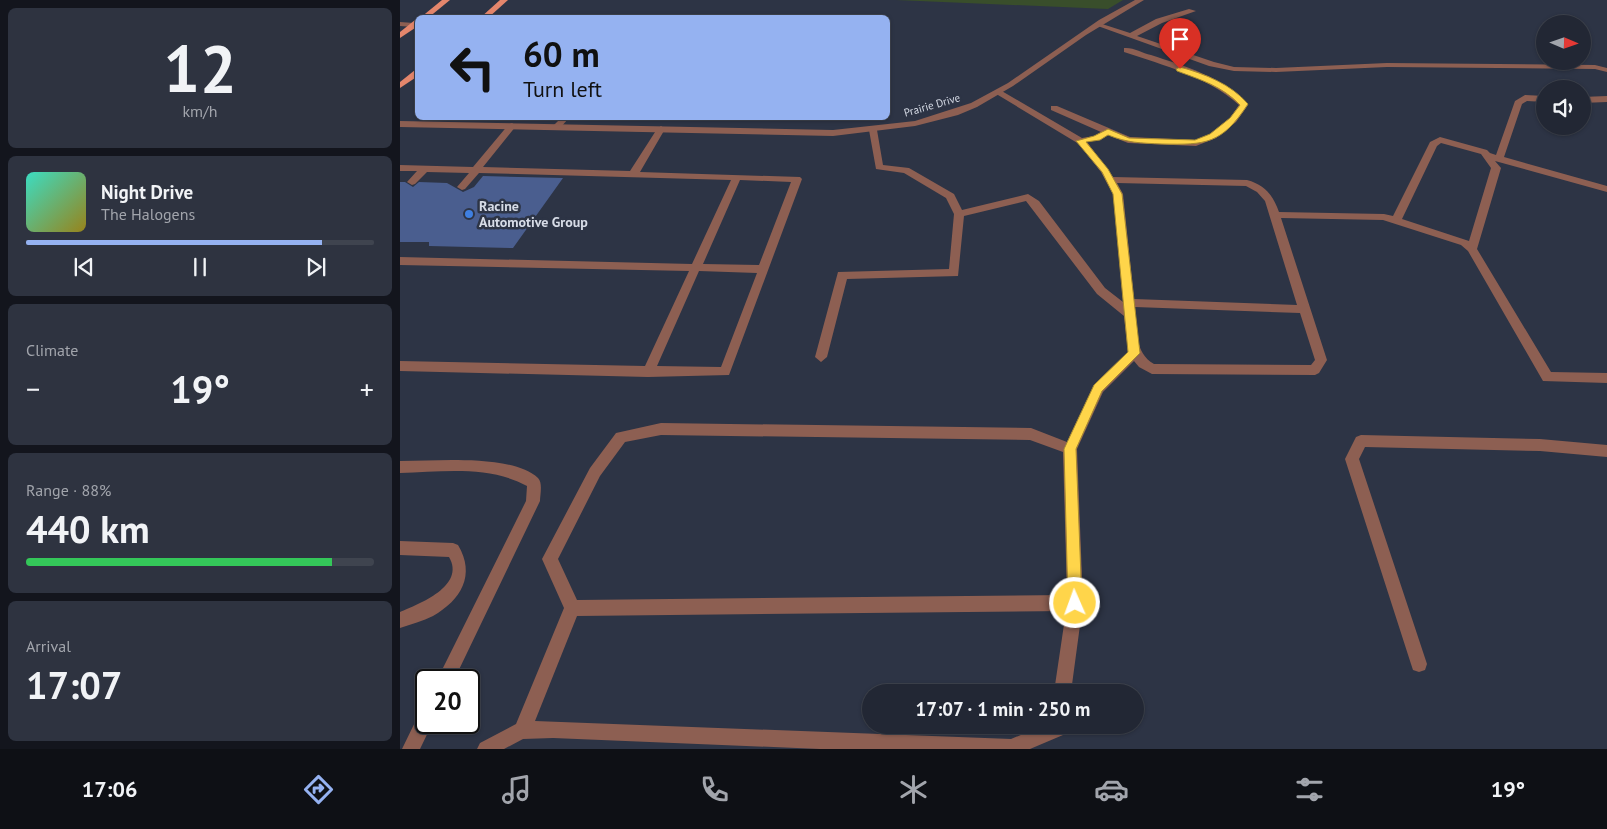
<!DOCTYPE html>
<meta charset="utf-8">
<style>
:root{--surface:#222734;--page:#2e3340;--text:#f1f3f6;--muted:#a2a5ac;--line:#3f444f;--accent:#95b2f1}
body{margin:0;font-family:"PT Sans",sans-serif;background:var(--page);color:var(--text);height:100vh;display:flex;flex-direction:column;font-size:19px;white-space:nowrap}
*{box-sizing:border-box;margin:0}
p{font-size:16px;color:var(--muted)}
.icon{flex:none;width:28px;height:28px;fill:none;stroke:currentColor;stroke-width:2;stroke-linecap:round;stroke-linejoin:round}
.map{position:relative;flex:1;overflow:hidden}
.drawer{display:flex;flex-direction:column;gap:8px;padding:8px;background:#13151d;width:400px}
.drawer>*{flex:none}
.guide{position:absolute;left:15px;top:15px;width:475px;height:105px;border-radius:8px;box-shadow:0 1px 4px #0004,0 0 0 1px var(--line);background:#95b2f1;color:#111;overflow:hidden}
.needle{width:32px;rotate:92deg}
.controls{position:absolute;left:1136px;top:15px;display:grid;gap:10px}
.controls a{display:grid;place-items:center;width:55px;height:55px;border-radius:50%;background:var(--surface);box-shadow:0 1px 4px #0004,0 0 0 1px var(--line);font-size:25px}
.speed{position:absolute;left:15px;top:669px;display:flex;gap:10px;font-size:25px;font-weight:700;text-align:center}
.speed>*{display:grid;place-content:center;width:65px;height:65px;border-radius:50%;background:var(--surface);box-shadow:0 1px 4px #0004,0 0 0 1px var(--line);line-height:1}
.speed .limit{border:2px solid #111;border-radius:8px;background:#fff;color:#111}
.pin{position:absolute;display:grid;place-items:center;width:42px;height:42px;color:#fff;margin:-51px -21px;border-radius:50% 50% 50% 0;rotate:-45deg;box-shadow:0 0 5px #0007}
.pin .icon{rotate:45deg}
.me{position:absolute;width:55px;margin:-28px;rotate:358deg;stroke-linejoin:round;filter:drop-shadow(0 0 4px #0008)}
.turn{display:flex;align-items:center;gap:18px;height:105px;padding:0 25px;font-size:22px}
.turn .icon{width:65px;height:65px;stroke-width:2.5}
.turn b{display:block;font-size:35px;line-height:42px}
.big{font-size:38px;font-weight:700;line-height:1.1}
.drawer .card{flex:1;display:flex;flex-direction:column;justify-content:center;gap:8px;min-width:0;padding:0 18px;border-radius:8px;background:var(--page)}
.drawer .dial{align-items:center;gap:0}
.dial b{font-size:65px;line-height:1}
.song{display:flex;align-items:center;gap:15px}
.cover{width:60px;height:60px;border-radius:8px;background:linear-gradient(135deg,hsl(170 70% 55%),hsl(50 70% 35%))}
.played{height:5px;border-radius:2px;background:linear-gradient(90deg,var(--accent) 85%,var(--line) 85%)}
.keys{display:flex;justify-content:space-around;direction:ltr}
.heat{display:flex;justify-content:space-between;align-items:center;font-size:28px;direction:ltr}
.charge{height:8px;border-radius:4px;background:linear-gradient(90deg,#34c759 88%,var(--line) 0)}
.trip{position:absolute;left:462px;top:684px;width:282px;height:50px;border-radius:25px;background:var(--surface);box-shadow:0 1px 4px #0004,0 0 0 1px var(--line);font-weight:700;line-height:50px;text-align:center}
.tabs{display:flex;height:80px;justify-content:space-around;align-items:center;background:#0e1015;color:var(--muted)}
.tabs .icon{width:35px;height:35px}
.tabs .selected{color:var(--accent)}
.tabs b{font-size:22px;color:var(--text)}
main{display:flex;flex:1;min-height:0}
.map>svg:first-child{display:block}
.green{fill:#394e2b}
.building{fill:#4a5e8f}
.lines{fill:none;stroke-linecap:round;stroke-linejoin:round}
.service{fill:#8d5f52;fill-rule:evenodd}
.minor{fill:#8d5f52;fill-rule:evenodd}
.primary{fill:#e4866c;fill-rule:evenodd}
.route{fill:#ffd54a;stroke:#a68a30}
.shop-dot{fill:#3f7fe0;stroke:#2d3445;stroke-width:2}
.labels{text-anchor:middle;stroke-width:5;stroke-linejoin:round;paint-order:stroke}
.far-street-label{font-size:11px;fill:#d7dce7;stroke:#2d3445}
.poi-label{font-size:14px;font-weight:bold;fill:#d7dce7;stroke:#2d3445;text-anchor:start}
</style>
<main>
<section class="drawer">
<div class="card dial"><b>12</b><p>km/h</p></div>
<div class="card">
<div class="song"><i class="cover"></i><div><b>Night Drive</b><p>The Halogens</p></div></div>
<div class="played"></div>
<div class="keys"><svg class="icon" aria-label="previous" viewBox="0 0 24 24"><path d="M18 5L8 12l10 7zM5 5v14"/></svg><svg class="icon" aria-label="pause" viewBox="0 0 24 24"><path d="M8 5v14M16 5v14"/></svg><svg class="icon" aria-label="next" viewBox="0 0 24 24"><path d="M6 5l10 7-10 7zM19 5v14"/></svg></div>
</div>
<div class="card"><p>Climate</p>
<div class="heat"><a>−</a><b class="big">19°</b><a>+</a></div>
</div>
<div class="card"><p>Range · 88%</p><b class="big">440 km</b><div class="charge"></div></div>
<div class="card"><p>Arrival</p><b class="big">17:07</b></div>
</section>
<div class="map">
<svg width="1207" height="749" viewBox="0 0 1207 749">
<rect width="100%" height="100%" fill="#2d3445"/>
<path class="green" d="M496 0H723L708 9Z"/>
<path class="building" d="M83 176 163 178 113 248 29 246V242H0V182H5L13 187 19 182 47 183 63 192 74 187Z"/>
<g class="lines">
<g class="service">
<path d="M789 9 796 11 762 23 737 36 814 62 834 67 876 68 987 63 1195 65 1207 68V72L1195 69 987 67 876 72 834 71 809 66 695 25 699 23 730 33 756 19Z"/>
<path d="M0 22 14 23 18 25 14 27 0 26Z"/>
<path d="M724 48C733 47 742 53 751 55 784 66 824 77 848 105L836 122 816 138 796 146 728 143 708 135 700 140 687 142 713 177 847 180C865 185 873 195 879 212L984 214 993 216 1030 142 1040 137 1087 150 1090 153 1096 155 1115 101 1125 95 1145 96V102L1127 101 1122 104 1104 157 1207 186V192L1095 161 1101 168 1077 249 1151 372 1207 373V383L1143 381 1068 251 1061 245 983 220 881 218 927 360 919 373 915 375 752 374 739 367 734 361 703 392 677 449 683 603 671 692H654L666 611 177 616 135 721 611 739 645 725H667L663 735 630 749H420L153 738 123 739 104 749H77L80 743 116 724 164 608 142 559 190 468 216 433 261 423 631 428 667 442 694 385 728 352 724 316 697 294 626 201 564 216 558 276 447 279 427 357 421 362 415 357 438 272 549 269 554 214 546 198 504 173 476 169 469 130 473 127 477 130 483 165 509 168 554 194 562 210 628 194 639 201 705 288 723 302 713 194 701 172 679 144 593 92 600 90 682 138 694 136 701 132 651 110V106H657L730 137 795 140 810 134 830 118 839 105C807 76 765 66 724 52ZM1041 143 1081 154 1091 168 1069 241 1002 219 1037 146ZM717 183 846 186 857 192 865 201 897 305 734 299 723 194ZM735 307 900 313 915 360 911 365 754 364C734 353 737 327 735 307ZM261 435 630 440 663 452 667 595 177 600 158 559 200 476 225 442Z"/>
<path d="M1207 96V102L1182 103V97Z"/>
<path d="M161 118H169L159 129H153L152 127Z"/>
<path d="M112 123 116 126 83 167 230 171 257 129 261 126 265 129 240 172 400 177 402 179 329 375 248 377 0 371V361L245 366 289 271 0 265V257L292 264 331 180 79 173 65 189 62 190 57 187 69 173 27 172 15 184 12 185 7 182 17 171H0V165L73 167 109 124ZM340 180 391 182 359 265 303 264ZM299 271 357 273 321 367 257 366Z"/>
<path d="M961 435 1140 439 1207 445V457L1140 451 965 447 959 459 1027 664 1025 670 1019 672 1013 670 1011 664 945 459 956 437Z"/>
<path d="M52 460C75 460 120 461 138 478 143 483 140 495 140 501L54 680H37L126 501 127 486C89 465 42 472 0 473V461Z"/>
<path d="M0 541 53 543 58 545C76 575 61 600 33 616 23 621 11 624 0 628V612C19 604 66 586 49 557L0 555Z"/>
<path d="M26 709V722H33L20 749H2L20 712Z"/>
</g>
<path class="minor" d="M735 0H744L686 35 613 86 577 107 558 115 515 126 433 136 0 127V121L433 130 515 121 571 103 608 83 699 20Z"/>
<g class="primary">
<path d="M42 0H50L28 18H20Z"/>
<path d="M100 0H108L88 18H80Z"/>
<path d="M15 20H18V26L0 38V32Z"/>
<path d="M15 70H18V76L0 88V82Z"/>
</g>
</g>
<path class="route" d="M780 67C805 74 831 84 848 104 822 144 806 145 762 144 740 143 728 143 708 135L700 140 686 142 708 169 722 194 740 353 702 391 676 449 682 603 680 608 675 610 670 608 668 603 664 449 694 385 728 352 713 194 702 172 676 141 694 136 708 129 729 138 795 140 810 134 830 118 840 105C822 86 801 80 777 71L776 69Z"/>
<circle class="shop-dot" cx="69" cy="214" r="5"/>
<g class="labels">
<g class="far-street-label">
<text transform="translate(532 105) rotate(-16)" y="4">Prairie Drive</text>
</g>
<g class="poi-label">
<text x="79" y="211">Racine<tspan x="79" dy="16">Automotive Group</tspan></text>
</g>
</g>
</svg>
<div class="controls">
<a><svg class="needle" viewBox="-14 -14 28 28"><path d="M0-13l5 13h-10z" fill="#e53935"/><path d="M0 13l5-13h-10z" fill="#a2a5ac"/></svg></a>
<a><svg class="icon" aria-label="sound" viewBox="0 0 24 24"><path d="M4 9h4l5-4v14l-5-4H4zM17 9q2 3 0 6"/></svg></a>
</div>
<div class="speed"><div class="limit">20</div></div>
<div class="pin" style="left:780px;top:69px;background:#d93025"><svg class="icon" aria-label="arrive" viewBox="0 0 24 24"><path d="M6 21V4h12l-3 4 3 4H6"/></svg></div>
<svg class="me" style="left:675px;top:603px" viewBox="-20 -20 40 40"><circle r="17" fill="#ffd54a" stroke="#fff" stroke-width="3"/><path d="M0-11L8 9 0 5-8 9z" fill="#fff"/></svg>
<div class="trip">17:07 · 1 min · 250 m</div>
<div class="guide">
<div class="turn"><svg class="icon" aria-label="left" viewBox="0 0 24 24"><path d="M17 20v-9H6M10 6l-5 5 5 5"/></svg><div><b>60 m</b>Turn left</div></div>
</div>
</div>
</main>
<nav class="tabs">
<b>17:06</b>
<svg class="icon selected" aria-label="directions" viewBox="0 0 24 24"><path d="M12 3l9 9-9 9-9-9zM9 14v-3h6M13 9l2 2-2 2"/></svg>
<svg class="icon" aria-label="music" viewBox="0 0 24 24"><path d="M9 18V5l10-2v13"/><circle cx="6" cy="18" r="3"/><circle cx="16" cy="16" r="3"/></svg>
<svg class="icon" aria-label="phone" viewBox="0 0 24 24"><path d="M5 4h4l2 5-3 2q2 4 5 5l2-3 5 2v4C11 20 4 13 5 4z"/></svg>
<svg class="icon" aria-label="climate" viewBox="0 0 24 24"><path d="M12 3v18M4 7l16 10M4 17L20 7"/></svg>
<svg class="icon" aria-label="car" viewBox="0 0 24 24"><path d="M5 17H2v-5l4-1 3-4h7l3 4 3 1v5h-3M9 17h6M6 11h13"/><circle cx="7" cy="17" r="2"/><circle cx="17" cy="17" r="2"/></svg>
<svg class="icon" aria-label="filters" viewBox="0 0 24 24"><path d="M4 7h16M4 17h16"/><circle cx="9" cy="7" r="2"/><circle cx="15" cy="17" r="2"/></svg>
<b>19°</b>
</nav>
